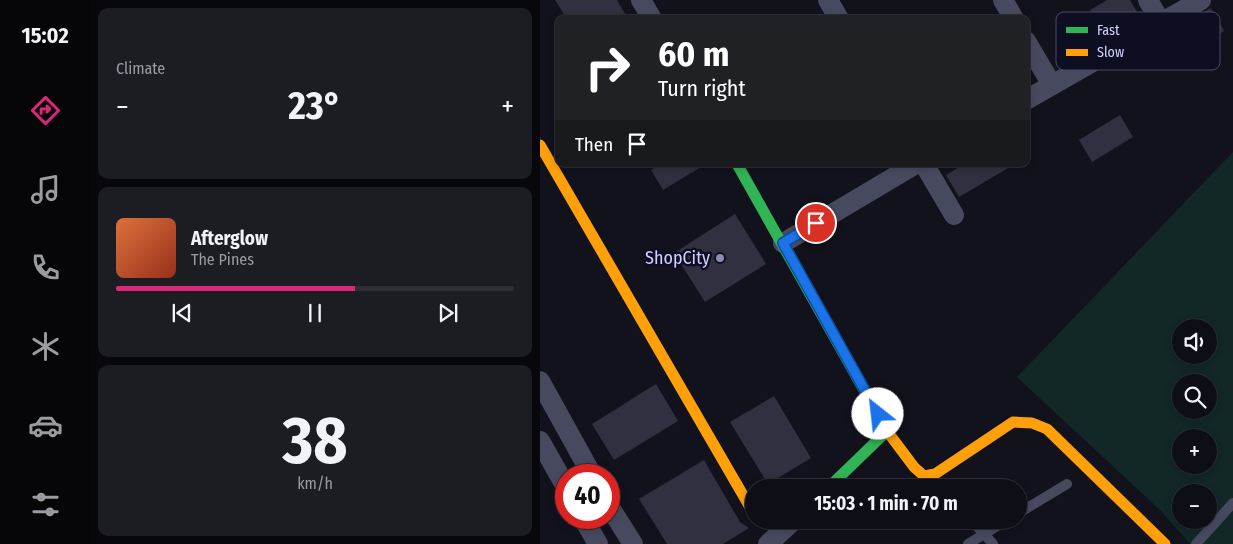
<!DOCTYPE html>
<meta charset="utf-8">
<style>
:root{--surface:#0e0e16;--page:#1c1c23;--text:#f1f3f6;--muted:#9b9ca1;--line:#2e2e35;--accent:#db2777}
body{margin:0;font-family:"Fira Sans Condensed",sans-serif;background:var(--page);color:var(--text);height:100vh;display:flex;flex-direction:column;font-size:19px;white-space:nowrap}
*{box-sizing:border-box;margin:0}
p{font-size:16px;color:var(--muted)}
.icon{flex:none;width:28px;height:28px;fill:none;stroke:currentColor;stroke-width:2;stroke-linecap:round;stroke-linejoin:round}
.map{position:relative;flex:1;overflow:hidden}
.drawer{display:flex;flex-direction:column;gap:8px;padding:8px;background:#08080c;width:450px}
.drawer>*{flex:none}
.banner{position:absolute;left:15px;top:15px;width:475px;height:152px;border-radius:10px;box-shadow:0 2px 8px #0003,0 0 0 1px var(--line);background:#202124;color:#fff;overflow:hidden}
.tools{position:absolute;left:632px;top:319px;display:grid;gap:10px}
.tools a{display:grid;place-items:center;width:45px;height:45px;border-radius:50%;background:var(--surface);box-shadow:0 2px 8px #0003,0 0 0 1px var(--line);font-size:25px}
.speed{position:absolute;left:15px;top:464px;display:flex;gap:10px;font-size:25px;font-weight:700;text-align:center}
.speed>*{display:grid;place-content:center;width:65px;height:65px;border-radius:50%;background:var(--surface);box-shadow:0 2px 8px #0003,0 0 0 1px var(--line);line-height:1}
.speed .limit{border:8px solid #d22;background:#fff;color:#111}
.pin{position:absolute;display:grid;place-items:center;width:42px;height:42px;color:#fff;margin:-21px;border:2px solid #fff;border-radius:50%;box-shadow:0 1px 5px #0007}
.me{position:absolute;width:55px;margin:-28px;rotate:331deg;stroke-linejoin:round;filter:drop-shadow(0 0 4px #0008)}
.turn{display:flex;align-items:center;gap:18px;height:105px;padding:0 20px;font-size:22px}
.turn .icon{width:65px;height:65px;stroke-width:2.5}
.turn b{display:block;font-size:35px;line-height:42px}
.then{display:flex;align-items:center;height:48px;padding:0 20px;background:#0003;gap:10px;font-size:19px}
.big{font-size:38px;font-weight:700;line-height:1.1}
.drawer .card{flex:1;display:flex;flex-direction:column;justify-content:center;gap:8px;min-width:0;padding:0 18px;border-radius:10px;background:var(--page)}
.drawer .dial{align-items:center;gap:0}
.dial b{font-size:65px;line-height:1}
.song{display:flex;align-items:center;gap:15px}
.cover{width:60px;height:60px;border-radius:8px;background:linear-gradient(135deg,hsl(20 70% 55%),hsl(10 70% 35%))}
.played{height:5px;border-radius:2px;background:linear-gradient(90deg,var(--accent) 60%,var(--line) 60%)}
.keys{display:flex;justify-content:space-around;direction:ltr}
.heat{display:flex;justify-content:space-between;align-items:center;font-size:28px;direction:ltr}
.trip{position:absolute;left:205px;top:479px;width:282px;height:50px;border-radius:25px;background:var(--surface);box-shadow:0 2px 8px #0003,0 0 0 1px var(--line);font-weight:700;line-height:50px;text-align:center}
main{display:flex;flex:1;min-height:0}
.dock{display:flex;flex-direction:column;width:90px;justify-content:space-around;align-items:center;background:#060609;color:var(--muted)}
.dock .icon{width:35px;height:35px}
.dock .active{color:var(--accent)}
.dock b{font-size:22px;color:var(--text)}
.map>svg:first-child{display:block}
.green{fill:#112826;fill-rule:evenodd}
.building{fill:#303040}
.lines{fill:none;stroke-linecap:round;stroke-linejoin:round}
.lane{stroke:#47495e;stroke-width:10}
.street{stroke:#47495e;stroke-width:20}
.fast{stroke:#30b455;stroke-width:11}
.slow{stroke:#ff9f0a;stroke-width:11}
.route-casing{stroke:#114b97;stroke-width:12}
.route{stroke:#1a73e8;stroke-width:9}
.poi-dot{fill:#8e8eaf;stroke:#0e0e22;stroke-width:2}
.labels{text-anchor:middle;stroke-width:5;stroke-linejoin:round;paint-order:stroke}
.poi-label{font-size:18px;fill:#d0d1fe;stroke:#0e0e22;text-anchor:end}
.key{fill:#0e0e22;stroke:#484864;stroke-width:1}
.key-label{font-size:14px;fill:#d0d1fe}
</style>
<main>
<nav class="dock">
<b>15:02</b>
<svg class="icon active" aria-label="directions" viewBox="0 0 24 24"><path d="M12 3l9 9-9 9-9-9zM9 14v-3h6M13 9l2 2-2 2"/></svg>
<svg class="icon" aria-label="music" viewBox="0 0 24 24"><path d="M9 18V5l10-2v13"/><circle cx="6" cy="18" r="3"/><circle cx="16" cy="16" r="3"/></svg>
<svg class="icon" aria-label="phone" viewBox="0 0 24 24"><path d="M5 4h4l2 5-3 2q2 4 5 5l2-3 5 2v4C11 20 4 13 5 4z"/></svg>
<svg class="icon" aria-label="climate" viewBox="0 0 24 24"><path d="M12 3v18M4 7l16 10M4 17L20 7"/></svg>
<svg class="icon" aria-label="car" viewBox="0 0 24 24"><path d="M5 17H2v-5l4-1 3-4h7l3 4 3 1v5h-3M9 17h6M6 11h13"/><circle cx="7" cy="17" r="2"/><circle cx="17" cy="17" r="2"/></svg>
<svg class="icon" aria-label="filters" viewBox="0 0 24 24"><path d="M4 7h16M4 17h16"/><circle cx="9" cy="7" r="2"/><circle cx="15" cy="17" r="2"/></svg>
</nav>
<section class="drawer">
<div class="card"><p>Climate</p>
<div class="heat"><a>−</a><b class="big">23°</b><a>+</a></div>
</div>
<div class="card">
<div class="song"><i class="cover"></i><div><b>Afterglow</b><p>The Pines</p></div></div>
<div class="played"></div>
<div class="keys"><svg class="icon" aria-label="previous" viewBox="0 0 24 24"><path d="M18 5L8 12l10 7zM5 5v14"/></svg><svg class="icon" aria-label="pause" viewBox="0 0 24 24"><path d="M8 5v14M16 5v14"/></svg><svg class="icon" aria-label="next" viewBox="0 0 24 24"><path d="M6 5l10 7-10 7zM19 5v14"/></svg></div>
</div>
<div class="card dial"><b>38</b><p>km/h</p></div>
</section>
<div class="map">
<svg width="693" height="544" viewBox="0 0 693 544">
<rect width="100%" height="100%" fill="#12121d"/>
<path class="green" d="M693 152V544H650L621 511 477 377ZM641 328H669V355H641ZM641 382H669V410H641ZM641 438H669V465H641ZM641 492H669V520H641Z"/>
<g class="building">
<path d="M15 0H77L88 19H27Z"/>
<path d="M567 0H590L600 17 567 37 550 10Z"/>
<path d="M671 8 684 31 643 55 629 32Z"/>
<path d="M580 115 593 137 552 162 539 140Z"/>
<path d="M121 164H166L123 190 111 170Z"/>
<path d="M424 164H475L419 197 406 175Z"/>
<path d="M195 214 226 264 165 302 134 253Z"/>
<path d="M116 384 138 421 74 460 52 424Z"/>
<path d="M234 396 271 458 228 484 190 422Z"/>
<path d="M164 460 200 522 209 528 183 544H127L99 499Z"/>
</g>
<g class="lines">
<g class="lane">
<path d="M479 513 527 484"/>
<path d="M431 520 453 544"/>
<path d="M428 544 467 520"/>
<path d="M656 544 693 503"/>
</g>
<g class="street">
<path d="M101 0 112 19"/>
<path d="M288 0 299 19"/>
<path d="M463 0 474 19"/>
<path d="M608 0 621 23"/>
<path d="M486 41 512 85"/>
<path d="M486 100 661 0"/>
<path d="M384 164 414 215"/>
<path d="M243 243 376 164"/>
<path d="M0 381 52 475"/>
<path d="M0 441 26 487"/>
<path d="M69 506 93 544"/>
<path d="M43 518 58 544"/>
<path d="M228 544 254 520"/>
</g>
<path class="fast" d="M197 164 347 431 288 488"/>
<g class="slow">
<path d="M0 145 214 514"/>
<path d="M347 431 374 467 384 476 395 474 473 422 492 423 507 429 625 544"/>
</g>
</g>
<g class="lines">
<g class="route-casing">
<path id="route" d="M276 223 243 243 338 414"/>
</g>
<use href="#route" class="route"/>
</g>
<circle class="poi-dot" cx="180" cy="258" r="5"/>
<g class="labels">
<g class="poi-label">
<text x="170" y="264">ShopCity</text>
</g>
</g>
<rect x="516" y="12" width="164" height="58" rx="8" class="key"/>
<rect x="526" y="27" width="22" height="6" fill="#30b455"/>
<rect x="526" y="49" width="22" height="7" fill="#ff9f0a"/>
<g class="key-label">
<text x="557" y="35">Fast</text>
<text x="557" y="57">Slow</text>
</g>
</svg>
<div class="tools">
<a><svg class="icon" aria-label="sound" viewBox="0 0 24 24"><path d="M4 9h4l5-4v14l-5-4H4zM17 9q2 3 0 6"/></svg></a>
<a><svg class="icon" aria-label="search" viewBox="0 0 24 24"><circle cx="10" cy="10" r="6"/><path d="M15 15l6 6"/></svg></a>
<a>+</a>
<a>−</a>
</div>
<div class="speed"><div class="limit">40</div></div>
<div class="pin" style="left:276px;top:223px;background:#d93025"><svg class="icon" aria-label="arrive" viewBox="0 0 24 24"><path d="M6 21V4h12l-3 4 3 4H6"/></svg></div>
<svg class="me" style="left:338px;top:414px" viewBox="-20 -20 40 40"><circle r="19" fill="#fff"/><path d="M0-13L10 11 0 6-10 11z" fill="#1a73e8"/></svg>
<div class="trip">15:03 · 1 min · 70 m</div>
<div class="banner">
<div class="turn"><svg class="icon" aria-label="right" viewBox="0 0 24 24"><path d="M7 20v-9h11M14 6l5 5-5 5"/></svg><div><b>60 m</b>Turn right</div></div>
<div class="then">Then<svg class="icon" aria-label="arrive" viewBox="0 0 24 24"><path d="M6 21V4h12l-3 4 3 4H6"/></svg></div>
</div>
</div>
</main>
